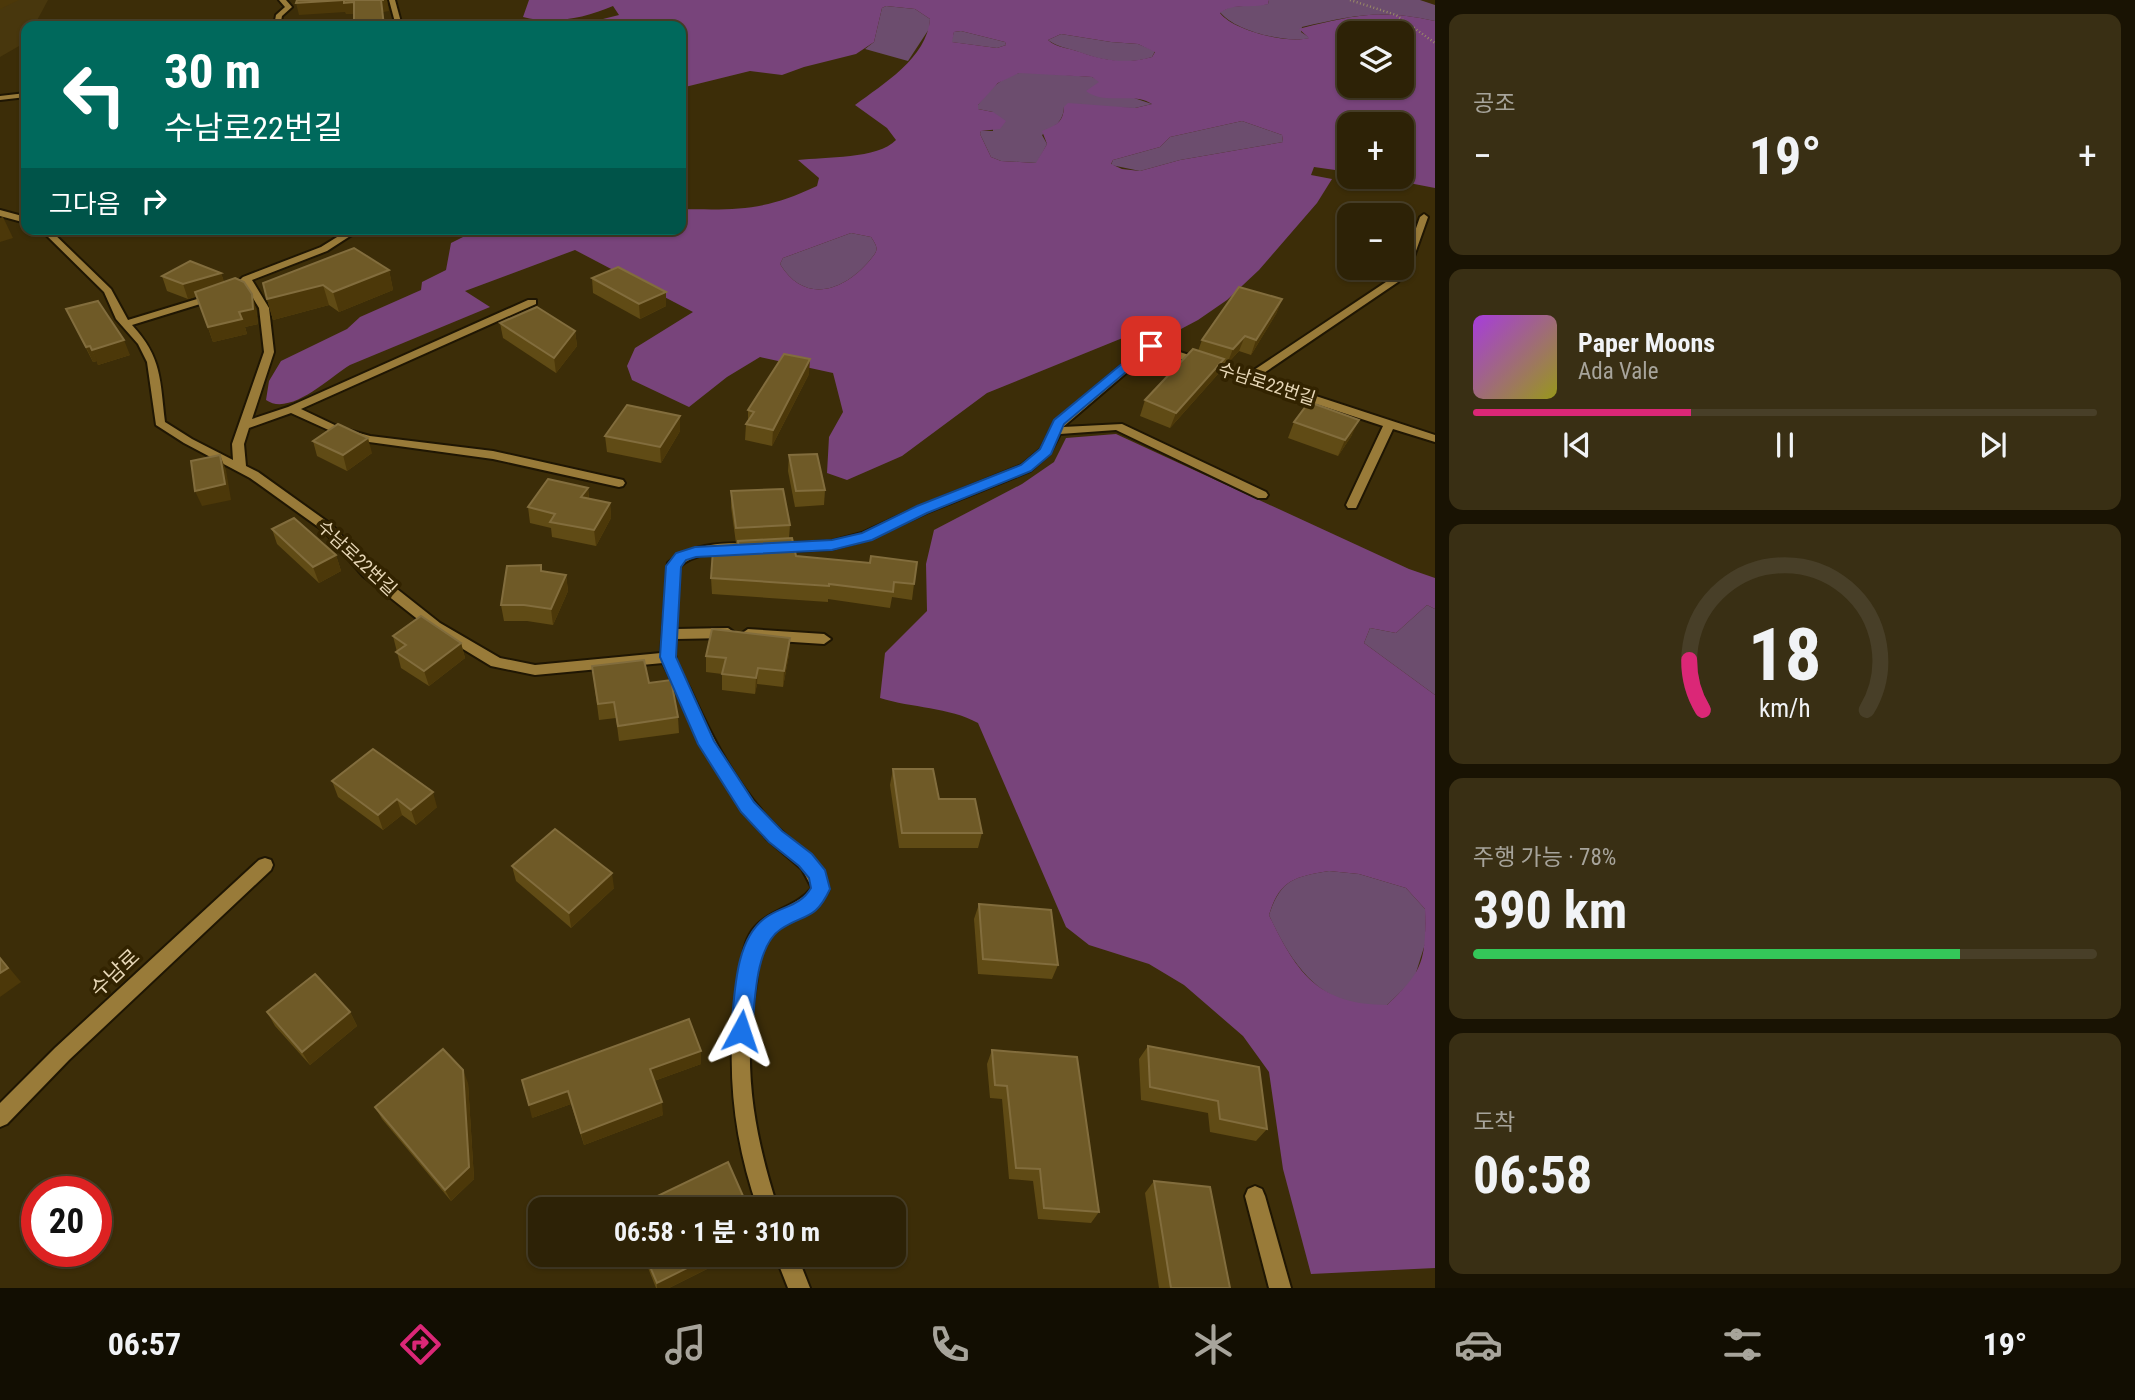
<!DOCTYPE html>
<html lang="ko">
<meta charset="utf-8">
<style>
:root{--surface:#2d2206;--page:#392f14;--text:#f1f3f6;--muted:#a7a49b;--line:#483f28;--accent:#db2777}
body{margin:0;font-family:"Roboto Condensed","Noto Sans KR",sans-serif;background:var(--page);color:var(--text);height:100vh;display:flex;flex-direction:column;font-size:26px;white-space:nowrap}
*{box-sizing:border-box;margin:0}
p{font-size:23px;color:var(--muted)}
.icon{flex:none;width:38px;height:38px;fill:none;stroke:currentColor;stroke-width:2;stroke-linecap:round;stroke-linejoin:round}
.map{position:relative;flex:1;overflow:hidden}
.side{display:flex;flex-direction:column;gap:14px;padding:14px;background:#191303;width:700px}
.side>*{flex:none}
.guide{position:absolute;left:21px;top:21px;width:665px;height:214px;border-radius:14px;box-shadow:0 2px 5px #0004,0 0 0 2px var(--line);background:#00695c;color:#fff;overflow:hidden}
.buttons{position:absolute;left:1337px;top:21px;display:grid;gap:14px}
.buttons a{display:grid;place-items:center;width:77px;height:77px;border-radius:14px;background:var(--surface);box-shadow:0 2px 5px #0004,0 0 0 2px var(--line);font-size:35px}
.speed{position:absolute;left:21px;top:1176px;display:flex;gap:14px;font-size:35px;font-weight:700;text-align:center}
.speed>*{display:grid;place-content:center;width:91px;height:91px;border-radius:50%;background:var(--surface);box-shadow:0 2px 5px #0004,0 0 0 2px var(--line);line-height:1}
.speed .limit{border:10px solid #d22;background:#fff;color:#111}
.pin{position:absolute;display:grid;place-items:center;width:60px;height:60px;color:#fff;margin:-30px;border-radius:14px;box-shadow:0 4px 10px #0006}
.me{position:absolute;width:77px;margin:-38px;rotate:5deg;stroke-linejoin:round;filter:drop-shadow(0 0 5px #0008)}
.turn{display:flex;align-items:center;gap:24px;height:147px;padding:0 28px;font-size:32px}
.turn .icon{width:91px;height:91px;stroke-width:2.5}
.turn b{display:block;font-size:49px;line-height:60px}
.then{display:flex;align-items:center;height:66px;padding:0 28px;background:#0003;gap:14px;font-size:26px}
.big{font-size:52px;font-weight:700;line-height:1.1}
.side .tile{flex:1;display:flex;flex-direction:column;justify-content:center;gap:10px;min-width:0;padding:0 24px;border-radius:14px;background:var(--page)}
.side .dial{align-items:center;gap:0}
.dial svg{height:182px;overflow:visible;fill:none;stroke:var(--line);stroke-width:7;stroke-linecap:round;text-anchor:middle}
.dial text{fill:var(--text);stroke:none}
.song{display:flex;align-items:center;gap:21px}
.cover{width:84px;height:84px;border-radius:10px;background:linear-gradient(135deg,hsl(280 70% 55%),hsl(60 70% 35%))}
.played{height:7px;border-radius:4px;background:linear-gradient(90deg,var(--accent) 35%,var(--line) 35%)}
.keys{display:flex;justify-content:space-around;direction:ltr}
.heat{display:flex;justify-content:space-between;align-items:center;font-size:38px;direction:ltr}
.charge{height:10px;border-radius:5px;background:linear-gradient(90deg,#34c759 78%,var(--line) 0)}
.trip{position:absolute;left:528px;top:1197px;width:378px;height:70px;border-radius:14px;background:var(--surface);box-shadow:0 2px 5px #0004,0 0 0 2px var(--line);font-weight:700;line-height:70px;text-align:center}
.tabs{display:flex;height:112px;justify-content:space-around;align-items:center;background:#120e02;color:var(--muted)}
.tabs .icon{width:49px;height:49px}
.tabs .on{color:var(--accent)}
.tabs b{font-size:32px;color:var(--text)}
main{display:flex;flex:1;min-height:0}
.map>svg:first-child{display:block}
.built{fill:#48370d}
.green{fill:#6c4d6e}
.forest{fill:#78447b;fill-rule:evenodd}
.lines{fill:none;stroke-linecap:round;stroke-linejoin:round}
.service-casing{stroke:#1f1603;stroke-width:4}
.path{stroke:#998a67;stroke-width:2.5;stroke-dasharray:1 2.5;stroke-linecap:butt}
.service{fill:#997b39;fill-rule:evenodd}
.wall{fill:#604b15}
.shaded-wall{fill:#4c3809}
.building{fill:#6f5a27;stroke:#826d3d;stroke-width:2}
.route{fill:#1a73e8;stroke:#114b97;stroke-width:2}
.labels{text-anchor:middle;stroke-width:7;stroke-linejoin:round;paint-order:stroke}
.street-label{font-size:18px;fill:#e7d7b7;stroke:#322300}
.near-street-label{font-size:21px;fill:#e7d7b7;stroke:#322300}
</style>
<main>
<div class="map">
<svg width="1435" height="1288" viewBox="0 0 1435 1288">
<rect width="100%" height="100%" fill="#3c2d08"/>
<path class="built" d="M0 0H48L34 26H26V42L0 57Z"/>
<g class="green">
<path d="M1269 0H1420L1435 5V21C1380 9 1355 15 1302 27L1301 32 1310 38C1288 44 1234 31 1220 12L1230 7 1268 4Z"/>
<path d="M886 6 915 9 930 19 929 29 908 61 865 49 874 42 882 8Z"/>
<path d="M961 31 1005 42 1006 45 997 48 951 42 954 32Z"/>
<path d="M1061 34 1111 42 1138 44 1155 51 1152 57C1127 65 1103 61 1079 52 1068 48 1057 47 1048 40Z"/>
<path d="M1026 72 1092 77 1099 80 1117 98H1134L1152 104 1135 108 1064 107C1063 123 1054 126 1042 135L1047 144 1037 163 1001 161 991 157 980 134 981 131H993V112L978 109V105C989 89 1005 73 1026 72Z"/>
<path d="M1242 121 1282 135 1283 142 1180 160 1140 171 1111 165 1113 160 1160 147 1170 137Z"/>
<path d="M851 233 871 237C873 240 875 243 876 246 878 252 873 256 870 260 844 291 805 305 780 264L783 258Z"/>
<path d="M1427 605 1435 609V695L1364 643 1370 628 1396 633Z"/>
<path d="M1329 871 1359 874 1406 888 1425 909V944L1414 979 1387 1005C1376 1005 1364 1007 1354 1004 1310 993 1287 954 1269 915 1281 879 1294 877 1329 871Z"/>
</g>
<g class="forest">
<path d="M529 0H1269L1268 4C1252 9 1234 2 1220 13 1234 31 1288 44 1309 38L1299 29 1302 28C1355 15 1380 9 1435 21V188L1378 177H1402V124H1349V172L1314 167 1311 175 1332 179 1317 203 1259 270 1227 300 1198 320 1164 338 1130 335 987 393 902 456 847 480 827 473 829 437 843 412 833 373 760 357 727 377 689 407 632 380 627 366 635 348 693 312 575 250 465 291 490 307 350 365C330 377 290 417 266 400L269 381 281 361 347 329 360 317 421 290 422 282 446 270 451 243 479 229H681V209C738 210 764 211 817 186L819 178 798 160C825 157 878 159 896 140L887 128 855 105C883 84 927 58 930 19L915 9 886 6 882 8 874 42 856 54 804 67 782 75 750 71 681 88V26C661 26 616 31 603 19L619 15 613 6C585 18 552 25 523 17ZM961 31 1005 42 1006 45 997 48 952 42 954 32ZM1349 33H1402V86H1349ZM1061 34 1111 42 1138 44 1155 52 1152 57C1127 64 1104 61 1080 52 1069 48 1057 48 1048 40ZM1019 73 1092 77 1099 82 1086 91C1105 106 1133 91 1152 104L1135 108 1068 103 1064 107C1063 123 1056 125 1042 131L1047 144 1036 163 1001 161 991 157 980 134 981 131 1000 129 1006 121 993 112 978 109V105L998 83ZM1242 121 1282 135 1283 142 1180 160 1140 171 1122 169 1111 164 1113 160 1160 147 1170 137ZM851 233 871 237C873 240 875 243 876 246 878 252 873 256 870 260 844 291 805 305 780 264L783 258Z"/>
<path d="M1116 434 1409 569 1435 578V609L1427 605 1396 633 1370 628 1364 643 1435 695V1268L1311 1274 1283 1169 1269 1072 1243 1036 1184 985 1149 964 1089 945 1066 927 978 723C949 707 912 708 880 698L885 653 927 611 926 564 934 530 1022 484 1054 462 1066 438ZM1329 871 1359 874 1406 888 1425 909C1426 959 1424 971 1387 1005 1319 1005 1297 974 1269 915 1280 879 1295 877 1329 871Z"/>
</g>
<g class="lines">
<g class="service-casing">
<g id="service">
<path d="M279 0H286L292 7 282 16 280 26H274L276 15 285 7Z"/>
<path d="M389 0H395L402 26H396Z"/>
<path d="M26 93V97L0 100V96Z"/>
<path d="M0 210 26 217V223L0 216Z"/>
<path d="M1424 214 1428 217 1411 265 1398 282 1258 377 1435 435V442L1393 429 1356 508H1348L1346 505 1383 426 1153 350 1063 427 1122 424 1266 492 1268 495 1266 498H1258L1116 430 1060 434 1050 453 1030 471 926 513 870 539 832 549 777 552 771 548 777 544 832 541 862 533 918 507 1022 465 1041 449 1055 421 1147 344H1155L1248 374 1392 278 1399 268H1402L1420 217Z"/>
<path d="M40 229H49L111 289 128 320 230 289 243 277 321 247 350 229H361L327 251 252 280 269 308 274 352 252 419 288 407 528 300H536V304L301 409 341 428 370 436 493 451 623 480 625 483 623 486 619 487 493 459 369 442 333 432 291 413 249 428 244 444 246 466 258 472 332 525 373 570 440 623 500 658 535 665 661 653 668 563C689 543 734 540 762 546L763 549 762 552 757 553C731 554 700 548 679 567L676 629 728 628 735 633 728 638 676 639C676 644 675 650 675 655 676 666 685 679 690 689 712 737 735 783 771 821 793 845 819 857 829 889 814 921 780 917 765 942 758 953 758 971 756 984 742 1066 753 1131 778 1209H758C731 1133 725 1057 739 977 742 962 743 944 752 931 767 910 796 908 812 888L802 869 767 839 734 798 705 750 663 663 535 675 491 666 430 629 363 576 324 531 250 478 184 443 156 425 147 362 138 344 116 319 104 292ZM245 285 259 308 264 352 232 444 233 460 192 439 165 422C160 380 162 357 132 325L236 293Z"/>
<path d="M748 629 824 634 831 639 824 644 748 639 741 634Z"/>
<path d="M265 858 271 860 273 865 271 870 69 1060 7 1124 0 1127V1103L55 1048 259 860Z"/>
<path d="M1255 1186 1262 1189 1265 1196 1291 1288H1269L1245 1196 1248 1189Z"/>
<path d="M775 1255H797L810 1288H788Z"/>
</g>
</g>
<path class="path" d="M1350 0 1396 15 1435 43"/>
<use href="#service" class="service"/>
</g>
<g class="wall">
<path d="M389 270 393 290 339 312 329 305 273 320 267 299Z"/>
<path d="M221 273 224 282 256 309 258 324 245 327 247 334 213 342 197 296 188 299 167 291 162 276Z"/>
<path d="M592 278 666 292V306L640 319 593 293Z"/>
<path d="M1282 299 1276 314 1251 355 1239 351 1227 364 1222 363 1218 374 1170 428 1140 416 1145 400 1198 351 1202 340Z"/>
<path d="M66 309 130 355 98 365 97 361 93 362Z"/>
<path d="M500 323 575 331 577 346 556 373 503 338Z"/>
<path d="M809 374 772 446 745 440 746 424 748 421V410Z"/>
<path d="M680 416V431L661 463 607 452 605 436Z"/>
<path d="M1294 422 1352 435 1338 456 1288 438Z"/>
<path d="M313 441 372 453 347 471 317 456Z"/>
<path d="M789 455 825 490 824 505 795 507 788 471Z"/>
<path d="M588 488 589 499 610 503 611 518 596 546 552 537 551 528 530 523 528 507Z"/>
<path d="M731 491 790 525 789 538 796 556 914 584 912 600 892 597 890 608 828 599V602L712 594 711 578 738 550V543H736L731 507Z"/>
<path d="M272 529 336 555 341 571 319 583 277 544Z"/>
<path d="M541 565 542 571 566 575 568 591 553 625 527 621H504L501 605Z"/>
<path d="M393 636 461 643 465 658 429 686 401 668Z"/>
<path d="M790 638 789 654 783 687 757 684 755 694 722 690V674L706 672V656Z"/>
<path d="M592 666 649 683 678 717 679 733 619 741 616 718 599 720Z"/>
<path d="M893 769 939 799 982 833 978 848H899L890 785Z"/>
<path d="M332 781 437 807 416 825 402 815 383 830 338 797Z"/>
<path d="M512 866 614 888 571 928 516 881Z"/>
<path d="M979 904 1058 965 1052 979 978 974 974 919Z"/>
<path d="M267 1012H350L357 1026 310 1065 275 1026Z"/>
<path d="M689 1019 701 1051V1064L654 1081 663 1115 584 1145 571 1104 532 1118Z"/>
<path d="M1148 1046 1267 1129 1256 1141 1210 1132 1208 1113 1141 1100 1139 1059Z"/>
<path d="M992 1050 1099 1212 1091 1223 1038 1219 1033 1181 1009 1179 1002 1099 990 1098 987 1064Z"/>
<path d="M468 1083 474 1179 451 1201 382 1119 375 1107Z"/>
<path d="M1154 1181 1230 1288H1159L1145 1193Z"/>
<path d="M643 1255H735L669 1288H656Z"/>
</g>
<g class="shaded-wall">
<path d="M0 0H19L0 9Z"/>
<path d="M344 0 354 2 357 14H346L345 12 299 15 296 3Z"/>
<path d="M381 0H387L389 11 383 12 385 26H384Z"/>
<path d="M3 217 13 238 0 242V218Z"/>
<path d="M389 270 393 290 339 312 333 292Z"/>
<path d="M221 273 226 288 188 299 183 284Z"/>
<path d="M323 285 329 305 273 320 267 299Z"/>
<path d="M666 292V306L640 319 639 304Z"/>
<path d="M252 294 256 309 258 324 245 327 247 334 213 342 208 327 239 312Z"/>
<path d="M1282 299 1276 314 1251 355 1256 340Z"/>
<path d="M575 331 577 346 556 373 554 358Z"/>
<path d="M1245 336 1239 351 1227 364 1233 349Z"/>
<path d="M124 340 130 355 98 365 92 350Z"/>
<path d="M90 346 97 361 93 362 86 347Z"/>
<path d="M810 359 809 374 772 446 773 430Z"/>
<path d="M1224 359 1218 374 1170 428 1176 413Z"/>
<path d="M680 416V431L661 463 660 447Z"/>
<path d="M1359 420 1352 435 1338 456 1345 440Z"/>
<path d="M368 438 372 453 347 471 343 455Z"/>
<path d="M220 455 226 470 231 500 202 506 195 491Z"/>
<path d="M588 488 589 503 581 497Z"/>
<path d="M610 503 611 518 596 546 594 530Z"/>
<path d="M336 555 341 571 319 583 313 567Z"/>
<path d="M566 575 568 591 553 625 551 609Z"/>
<path d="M790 638 789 654 783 687 784 671Z"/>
<path d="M461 643 465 658 429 686 424 671Z"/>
<path d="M758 668 757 684 755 694 756 678Z"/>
<path d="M433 792 437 807 416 825 411 810Z"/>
<path d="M397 799 402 815 383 830 378 815Z"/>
<path d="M612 873 614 888 571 928 569 913Z"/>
<path d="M0 957 21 982 0 997Z"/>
<path d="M350 1012 357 1026 310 1065 302 1052Z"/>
<path d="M701 1051V1064L651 1082 650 1069Z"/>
<path d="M463 1070 468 1083 474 1179 451 1201 445 1190Z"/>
<path d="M568 1091 571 1104 532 1118 529 1105Z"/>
<path d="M662 1102 663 1115 584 1145 581 1133Z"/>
<path d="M713 1255H735L669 1288H657V1283Z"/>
</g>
<g class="building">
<path d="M297 0H344L296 3Z"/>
<path d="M344 0H384H381L384 26H354V2L344 3Z"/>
<path d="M354 248 389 270 333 292 323 285 267 299 263 283Z"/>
<path d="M190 261 221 273 183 284 162 276Z"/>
<path d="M618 267 666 292 639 304 592 278Z"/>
<path d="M235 278 244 282 252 294 253 309 239 312 242 319 208 327 195 292Z"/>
<path d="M1239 287 1282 299 1256 340 1245 336 1233 349 1202 340Z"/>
<path d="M98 301 124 340 92 350 90 346 86 347 66 309Z"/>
<path d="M537 307 575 331 554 358 500 323Z"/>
<path d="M1193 349 1224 359 1176 413 1145 400Z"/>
<path d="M784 354 810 359 773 430 746 424 754 412 748 410Z"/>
<path d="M1309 402 1359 420 1345 440 1294 422Z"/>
<path d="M627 405 680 416 660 447 605 436Z"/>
<path d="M338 424 368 438 343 455 313 441Z"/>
<path d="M817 454 825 490 796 491 789 455Z"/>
<path d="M220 455 225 484 195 491 191 461Z"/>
<path d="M548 479 588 488 581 497 610 503 594 530 550 522 555 514 528 507Z"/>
<path d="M783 489 790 525 736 528 731 491Z"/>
<path d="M294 518 336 555 313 567 272 529Z"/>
<path d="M792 538 796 556 870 563 871 556 917 562 914 584 894 582 893 592 829 584V586L711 578 713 550H739L738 541Z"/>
<path d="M541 565V571L566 575 551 609 524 605H501L507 566Z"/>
<path d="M421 616 461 643 424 671 396 652 406 645 393 636Z"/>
<path d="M712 629 790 638 784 671 758 668 756 678 722 674 726 658 706 656Z"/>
<path d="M644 660 649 683 671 680 678 717 618 726 614 702 598 704 592 666Z"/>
<path d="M373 749 433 792 411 810 397 799 378 815 332 781Z"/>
<path d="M893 769H933L939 799H975L982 833H902Z"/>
<path d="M555 829 612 873 569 913 512 866Z"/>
<path d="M979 904 1051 910 1058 965 983 959Z"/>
<path d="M0 958 8 968 0 973Z"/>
<path d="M315 974 350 1012 302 1052 267 1012Z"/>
<path d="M689 1019 701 1051 650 1069 662 1102 581 1133 568 1091 529 1105 522 1080Z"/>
<path d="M1148 1046 1259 1067 1267 1129 1220 1119 1218 1101 1150 1087Z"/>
<path d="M443 1049 463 1070 469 1167 445 1190 375 1107Z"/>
<path d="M992 1050 1077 1057 1099 1212 1044 1208 1040 1169 1016 1168 1007 1086 995 1085Z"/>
<path d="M728 1162 747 1205 738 1209H645L643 1203Z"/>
<path d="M1154 1181 1210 1187 1230 1288H1171Z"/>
<path d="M645 1255H713L657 1283Z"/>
</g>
<path class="route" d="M1147 343 1157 346 1064 424 1051 454 1031 471 927 513 872 540 832 550 696 557 686 560 681 567 676 657 714 741 754 802 782 831 812 854 825 870 830 889C815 921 805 913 781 929 755 946 755 1002 752 1031L749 1038 741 1041 734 1038 731 1031C735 995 734 941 765 918 781 906 800 907 811 888L809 878 799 866 769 842 741 812 698 744 660 657 666 566 676 553 695 547 832 540 862 533 917 506 1021 465 1040 449 1054 420Z"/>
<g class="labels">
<g class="street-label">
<text transform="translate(1267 384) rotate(18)" y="6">수남로22번길</text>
<text transform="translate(357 558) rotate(43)" y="6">수남로22번길</text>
</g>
<g class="near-street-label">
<text transform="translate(115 973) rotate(-43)" y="7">수남로</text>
</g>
</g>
</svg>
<div class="buttons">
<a><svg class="icon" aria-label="layers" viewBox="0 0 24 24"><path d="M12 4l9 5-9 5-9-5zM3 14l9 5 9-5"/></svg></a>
<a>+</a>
<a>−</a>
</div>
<div class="speed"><div class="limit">20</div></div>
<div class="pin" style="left:1151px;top:346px;background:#d93025"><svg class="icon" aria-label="arrive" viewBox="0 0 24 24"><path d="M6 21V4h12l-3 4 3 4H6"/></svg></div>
<svg class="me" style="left:741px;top:1031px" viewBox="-20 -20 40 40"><path d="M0-17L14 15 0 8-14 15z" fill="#1a73e8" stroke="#fff" stroke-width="4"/></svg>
<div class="trip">06:58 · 1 분 · 310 m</div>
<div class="guide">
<div class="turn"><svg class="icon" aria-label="left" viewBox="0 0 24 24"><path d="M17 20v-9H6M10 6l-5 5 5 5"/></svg><div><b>30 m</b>수남로22번길</div></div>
<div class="then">그다음<svg class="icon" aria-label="right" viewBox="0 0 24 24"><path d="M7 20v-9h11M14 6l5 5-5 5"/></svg></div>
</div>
</div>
<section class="side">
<div class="tile"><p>공조</p>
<div class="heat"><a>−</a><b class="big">19°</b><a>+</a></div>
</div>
<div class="tile">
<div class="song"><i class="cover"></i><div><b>Paper Moons</b><p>Ada Vale</p></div></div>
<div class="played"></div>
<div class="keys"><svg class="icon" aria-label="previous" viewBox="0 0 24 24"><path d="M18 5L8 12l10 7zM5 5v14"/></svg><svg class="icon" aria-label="pause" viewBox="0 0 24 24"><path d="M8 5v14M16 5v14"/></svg><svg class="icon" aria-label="next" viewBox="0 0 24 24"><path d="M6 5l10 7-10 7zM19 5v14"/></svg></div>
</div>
<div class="tile dial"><svg viewBox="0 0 100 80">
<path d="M14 69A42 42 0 1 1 86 69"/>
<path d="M14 69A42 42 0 0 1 8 47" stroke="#db2777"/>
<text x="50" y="56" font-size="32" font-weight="700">18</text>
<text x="50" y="72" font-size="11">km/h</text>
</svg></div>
<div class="tile"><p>주행 가능 · 78%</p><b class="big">390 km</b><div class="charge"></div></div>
<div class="tile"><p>도착</p><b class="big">06:58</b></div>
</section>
</main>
<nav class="tabs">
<b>06:57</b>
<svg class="icon on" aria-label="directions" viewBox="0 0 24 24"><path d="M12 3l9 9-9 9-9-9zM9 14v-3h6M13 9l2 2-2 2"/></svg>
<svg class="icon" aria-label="music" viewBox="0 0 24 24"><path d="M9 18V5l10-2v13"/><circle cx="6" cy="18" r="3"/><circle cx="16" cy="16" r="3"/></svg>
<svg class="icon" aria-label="phone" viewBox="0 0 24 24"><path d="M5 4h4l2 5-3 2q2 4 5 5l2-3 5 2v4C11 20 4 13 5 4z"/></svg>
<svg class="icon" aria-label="climate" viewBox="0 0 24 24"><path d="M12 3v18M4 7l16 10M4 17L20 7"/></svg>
<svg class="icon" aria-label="car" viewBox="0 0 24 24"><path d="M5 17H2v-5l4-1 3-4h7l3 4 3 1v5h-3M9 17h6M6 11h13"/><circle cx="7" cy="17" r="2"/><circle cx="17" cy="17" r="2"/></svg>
<svg class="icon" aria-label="filters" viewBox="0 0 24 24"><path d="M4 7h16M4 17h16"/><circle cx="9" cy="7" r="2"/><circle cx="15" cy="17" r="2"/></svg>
<b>19°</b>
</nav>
